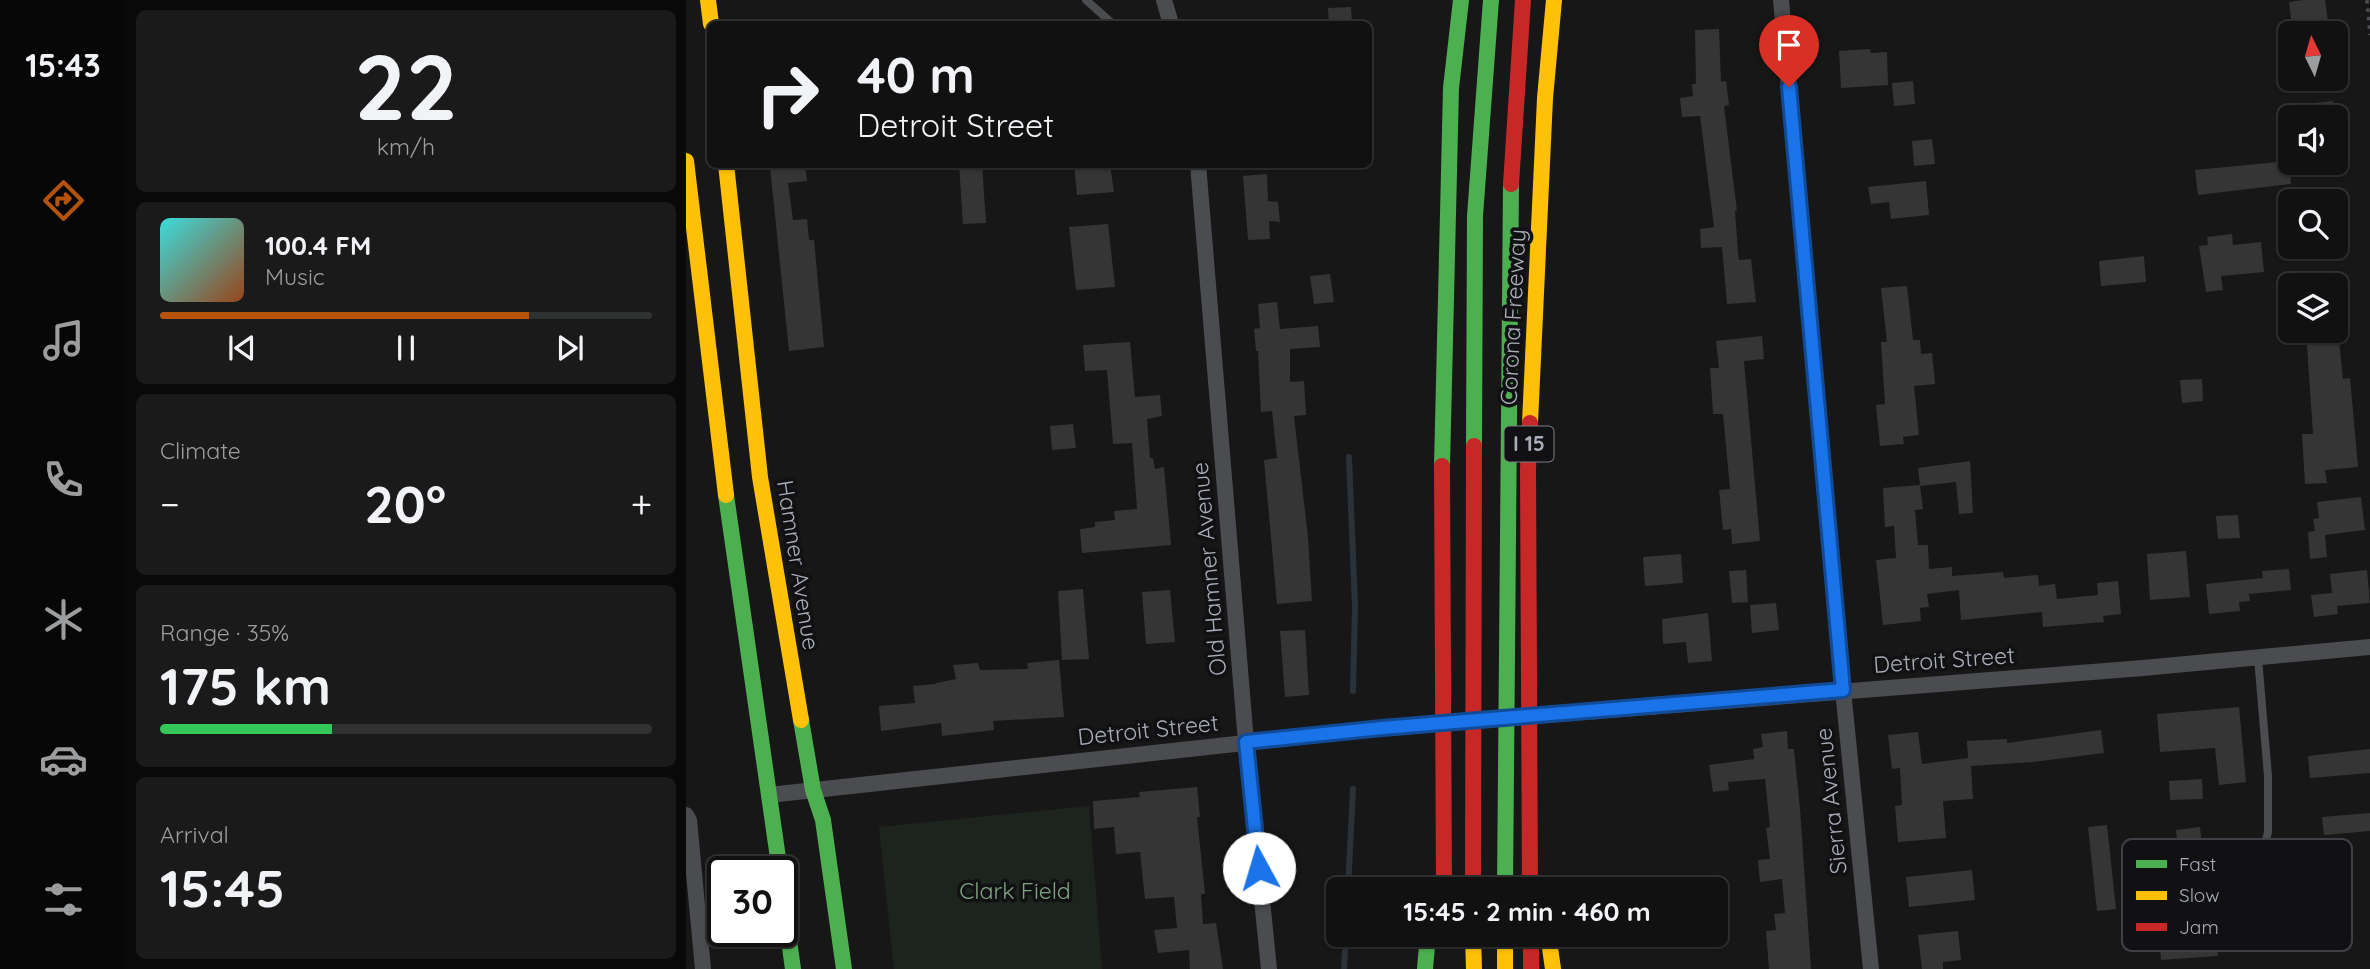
<!DOCTYPE html>
<meta charset="utf-8">
<style>
:root{--surface:#111;--page:#1a1a1a;--text:#f1f3f6;--muted:#9c9d9f;--line:#303131;--accent:#b45309}
body{margin:0;font-family:Quicksand,sans-serif;background:var(--page);color:var(--text);height:100vh;display:flex;flex-direction:column;font-size:26px;white-space:nowrap}
*{box-sizing:border-box;margin:0}
p{font-size:23px;color:var(--muted)}
.icon{flex:none;width:38px;height:38px;fill:none;stroke:currentColor;stroke-width:2;stroke-linecap:round;stroke-linejoin:round}
.map{position:relative;flex:1;overflow:hidden}
.sheet{display:flex;flex-direction:column;gap:10px;padding:10px;background:#090909;width:560px}
.sheet>*{flex:none}
.guide{position:absolute;left:21px;top:21px;width:665px;height:147px;border-radius:10px;box-shadow:0 2px 5px #0004,0 0 0 2px var(--line);background:#111;color:var(--text);overflow:hidden}
.needle{width:46px;rotate:355deg}
.buttons{position:absolute;left:1592px;top:21px;display:grid;gap:14px}
.buttons a{display:grid;place-items:center;width:70px;height:70px;border-radius:10px;background:var(--surface);box-shadow:0 2px 5px #0004,0 0 0 2px var(--line);font-size:35px}
.speed{position:absolute;left:21px;top:856px;display:flex;gap:14px;font-size:35px;font-weight:700;text-align:center}
.speed>*{display:grid;place-content:center;width:91px;height:91px;border-radius:50%;background:var(--surface);box-shadow:0 2px 5px #0004,0 0 0 2px var(--line);line-height:1}
.speed .limit{border:4px solid #111;border-radius:10px;background:#fff;color:#111}
.pin{position:absolute;display:grid;place-items:center;width:60px;height:60px;color:#fff;margin:-72px -30px;border-radius:50% 50% 50% 0;rotate:-45deg;box-shadow:0 0 7px #0007}
.pin .icon{rotate:45deg}
.me{position:absolute;width:77px;margin:-38px;rotate:354deg;stroke-linejoin:round;filter:drop-shadow(0 0 5px #0008)}
.turn{display:flex;align-items:center;gap:24px;height:147px;padding:0 35px;font-size:32px}
.turn .icon{width:91px;height:91px;stroke-width:2.5}
.turn b{display:block;font-size:49px;line-height:60px}
.big{font-size:52px;font-weight:700;line-height:1.1}
.sheet .widget{flex:1;display:flex;flex-direction:column;justify-content:center;gap:10px;min-width:0;padding:0 24px;border-radius:10px;background:var(--page)}
.sheet .dial{align-items:center;gap:0}
.dial b{font-size:91px;line-height:1}
.song{display:flex;align-items:center;gap:21px}
.cover{width:84px;height:84px;border-radius:10px;background:linear-gradient(135deg,hsl(180 70% 55%),hsl(20 70% 35%))}
.played{height:7px;border-radius:4px;background:linear-gradient(90deg,var(--accent) 75%,var(--line) 75%)}
.keys{display:flex;justify-content:space-around;direction:ltr}
.heat{display:flex;justify-content:space-between;align-items:center;font-size:38px;direction:ltr}
.charge{height:10px;border-radius:5px;background:linear-gradient(90deg,#34c759 35%,var(--line) 0)}
.trip{position:absolute;left:640px;top:877px;width:402px;height:70px;border-radius:10px;background:var(--surface);box-shadow:0 2px 5px #0004,0 0 0 2px var(--line);font-weight:700;line-height:70px;text-align:center}
main{display:flex;flex:1;min-height:0}
.menu{display:flex;flex-direction:column;width:126px;justify-content:space-around;align-items:center;background:#070707;color:var(--muted)}
.menu .icon{width:49px;height:49px}
.menu .active{color:var(--accent)}
.menu b{font-size:32px;color:var(--text)}
.map>svg:first-child{display:block}
.green{fill:#1d241e}
.lines{fill:none;stroke-linecap:round;stroke-linejoin:round}
.stream{stroke:#2a3239;stroke-width:6}
.building{fill:#353536}
.path{stroke:#4d4e52;stroke-width:3.5;stroke-dasharray:3.5 5;stroke-linecap:butt}
.lane{stroke:#4b4c50;stroke-width:8}
.street{stroke:#4b4c50;stroke-width:16}
.fast{stroke:#4caf50;stroke-width:16}
.slow{stroke:#ffc107;stroke-width:16}
.jam{stroke:#c62828;stroke-width:16}
.route-casing{stroke:#114b97;stroke-width:18}
.route{stroke:#1a73e8;stroke-width:12}
.labels{text-anchor:middle;stroke-width:7;stroke-linejoin:round;paint-order:stroke}
.shield{fill:#111113;stroke:#7b7e86;stroke-width:2}
.shield-label{font-size:21px;font-weight:bold;fill:#a8adb8}
.street-label{font-size:23px;fill:#a8adb8;stroke:#111113}
.park-label{font-size:23px;fill:#7fa381;stroke:#111113}
.key{fill:#111113;stroke:#3e4045;stroke-width:2}
.key-label{font-size:19px;fill:#a8adb8}
</style>
<main>
<nav class="menu">
<b>15:43</b>
<svg class="icon active" aria-label="directions" viewBox="0 0 24 24"><path d="M12 3l9 9-9 9-9-9zM9 14v-3h6M13 9l2 2-2 2"/></svg>
<svg class="icon" aria-label="music" viewBox="0 0 24 24"><path d="M9 18V5l10-2v13"/><circle cx="6" cy="18" r="3"/><circle cx="16" cy="16" r="3"/></svg>
<svg class="icon" aria-label="phone" viewBox="0 0 24 24"><path d="M5 4h4l2 5-3 2q2 4 5 5l2-3 5 2v4C11 20 4 13 5 4z"/></svg>
<svg class="icon" aria-label="climate" viewBox="0 0 24 24"><path d="M12 3v18M4 7l16 10M4 17L20 7"/></svg>
<svg class="icon" aria-label="car" viewBox="0 0 24 24"><path d="M5 17H2v-5l4-1 3-4h7l3 4 3 1v5h-3M9 17h6M6 11h13"/><circle cx="7" cy="17" r="2"/><circle cx="17" cy="17" r="2"/></svg>
<svg class="icon" aria-label="filters" viewBox="0 0 24 24"><path d="M4 7h16M4 17h16"/><circle cx="9" cy="7" r="2"/><circle cx="15" cy="17" r="2"/></svg>
</nav>
<section class="sheet">
<div class="widget dial"><b>22</b><p>km/h</p></div>
<div class="widget">
<div class="song"><i class="cover"></i><div><b>100.4 FM</b><p>Music</p></div></div>
<div class="played"></div>
<div class="keys"><svg class="icon" aria-label="previous" viewBox="0 0 24 24"><path d="M18 5L8 12l10 7zM5 5v14"/></svg><svg class="icon" aria-label="pause" viewBox="0 0 24 24"><path d="M8 5v14M16 5v14"/></svg><svg class="icon" aria-label="next" viewBox="0 0 24 24"><path d="M6 5l10 7-10 7zM19 5v14"/></svg></div>
</div>
<div class="widget"><p>Climate</p>
<div class="heat"><a>−</a><b class="big">20°</b><a>+</a></div>
</div>
<div class="widget"><p>Range · 35%</p><b class="big">175 km</b><div class="charge"></div></div>
<div class="widget"><p>Arrival</p><b class="big">15:45</b></div>
</section>
<div class="map">
<svg width="1684" height="969" viewBox="0 0 1684 969">
<rect width="100%" height="100%" fill="#171717"/>
<path class="green" d="M403 806 416 969H208L193 827Z"/>
<g class="lines">
<g class="stream">
<path d="M663 457 669 606 667 691"/>
<path d="M662 889 667 789"/>
<path d="M658 969 660 934"/>
</g>
</g>
<g class="building">
<path d="M1617 0H1639L1642 22 1606 26 1603 2Z"/>
<path d="M665 7 666 24H643L642 8Z"/>
<path d="M1033 29 1035 82 1040 81 1043 105 1038 106 1051 211H1049L1052 253 1053 260 1065 259 1070 302 1041 304 1036 247 1015 248 1014 229 1028 227 1014 116 996 117 994 98 1007 96 1006 84H1010L1009 30Z"/>
<path d="M1184 49 1185 53 1201 52 1202 85 1155 88 1153 51Z"/>
<path d="M1227 81 1229 104 1208 106 1206 83Z"/>
<path d="M1647 101 1648 117H1595L1594 107Z"/>
<path d="M1246 139 1249 164 1228 166 1226 141Z"/>
<path d="M1603 161 1605 184 1512 195 1509 170Z"/>
<path d="M119 164 121 181 102 183 107 220 121 219 123 240H128L138 347 103 351 84 167Z"/>
<path d="M273 164H296L300 223 277 224Z"/>
<path d="M388 164H424L428 192 391 195Z"/>
<path d="M581 174 582 201 592 202 594 222 583 221 584 239 562 240 557 176Z"/>
<path d="M1240 181 1243 215 1205 219 1203 202 1185 204 1182 187Z"/>
<path d="M422 224 429 287 390 290 383 227Z"/>
<path d="M1546 234 1547 245 1575 242 1578 272 1535 276 1537 290 1520 292 1513 246 1522 245 1521 237Z"/>
<path d="M1458 256 1460 282 1415 286 1413 261Z"/>
<path d="M644 274 648 302 628 304 624 276Z"/>
<path d="M1221 286 1227 340H1234L1235 354 1246 353 1249 384 1228 386 1233 435 1217 437 1218 444 1194 446 1190 405 1199 404 1195 342H1201L1195 288Z"/>
<path d="M591 302 594 329 632 326 634 347 604 349V382L618 381 620 415 608 416 622 537 626 601 591 604 578 460 591 458 586 411 575 412 572 351H570L568 329 574 328 572 304Z"/>
<path d="M1620 331H1652L1657 379 1664 378 1672 467 1639 470 1641 483 1619 484 1616 434H1627Z"/>
<path d="M1076 336 1078 359 1058 361 1074 541 1046 544 1045 529 1037 530 1033 490 1044 489 1037 414H1027L1024 368H1033L1030 341Z"/>
<path d="M444 342 449 397 474 395 476 416 461 419 464 458H467L469 469 478 467 485 545 396 553 394 529 409 527V522L429 520 428 511 451 509 446 443 427 444 421 370 399 371 397 345Z"/>
<path d="M1516 379 1517 401 1496 403 1494 380Z"/>
<path d="M387 424 390 448 366 450 364 426Z"/>
<path d="M1284 461 1287 513 1273 514 1270 482 1234 486 1237 509 1229 510 1232 545H1242L1243 569 1266 567V576L1317 572 1318 578 1352 575 1353 586 1369 584 1371 599 1412 595 1411 583 1432 581 1435 614 1417 616 1418 622 1357 627 1356 612 1275 620 1273 590 1241 594 1243 607 1234 608 1235 621 1197 625 1190 560 1210 558 1208 526 1199 527 1197 488 1234 485 1232 468Z"/>
<path d="M1675 497 1679 530 1639 535 1641 557 1624 559 1622 532 1629 531 1627 519 1633 518 1631 502Z"/>
<path d="M1552 515 1554 538 1532 539 1530 516Z"/>
<path d="M1500 551 1504 597 1464 600 1461 554Z"/>
<path d="M995 554 997 583 959 586 957 557Z"/>
<path d="M1603 569 1605 590 1563 594 1564 601 1553 602 1554 611 1523 614 1520 584 1577 578 1576 571Z"/>
<path d="M1060 570 1062 602 1046 603 1043 571Z"/>
<path d="M1681 570 1684 603 1651 606 1652 614 1628 617 1625 595 1646 593 1644 574Z"/>
<path d="M397 589 403 659 376 660 372 591Z"/>
<path d="M484 590 489 642 460 644 456 592Z"/>
<path d="M1090 603 1093 630 1066 633 1064 605Z"/>
<path d="M1022 613 1026 661 1002 663 1000 642 977 644 976 619Z"/>
<path d="M619 630 623 695 599 697 594 631Z"/>
<path d="M373 660 378 717 307 721 308 730 256 736 255 723 195 731 193 706 229 703 227 686 250 684V683L270 679 267 665 292 663 294 670 342 669 341 663Z"/>
<path d="M1553 707 1560 782 1533 785 1529 748 1474 752 1471 714Z"/>
<path d="M1415 730 1418 753 1347 762 1285 766 1287 799 1257 801 1260 838 1212 842 1209 806 1216 805 1214 768 1206 769 1202 735 1232 732 1236 764 1282 758 1281 741 1321 739V743Z"/>
<path d="M1101 731 1102 749H1108L1114 809 1125 969H1083L1080 931 1090 930 1088 914 1099 913 1096 879 1074 882 1072 860 1084 859 1080 828 1084 827 1079 779 1042 782 1043 790 1027 792 1023 765 1068 759 1067 749 1077 747 1075 734Z"/>
<path d="M1684 749V773L1624 778 1622 756Z"/>
<path d="M1516 779 1517 799 1484 800 1483 781Z"/>
<path d="M511 787 514 817H511L519 894H515L517 924 530 923 537 969H504L503 950 472 953 468 930 491 928 488 897 459 899 454 852 430 854 428 827 408 829 407 801 454 797 453 792Z"/>
<path d="M1684 813V831L1638 835 1636 817Z"/>
<path d="M1421 825 1430 909 1411 911 1402 827Z"/>
<path d="M1514 827 1519 877 1487 880 1483 841 1491 840 1490 830Z"/>
<path d="M1286 870 1289 900 1223 907 1220 877Z"/>
<path d="M1272 931 1275 960 1257 962V969H1236L1232 935Z"/>
<path d="M1530 934 1532 956 1475 960 1473 938Z"/>
</g>
<g class="lines">
<path class="path" d="M1681 0 1684 35"/>
<g class="lane">
<path d="M400 0 427 24"/>
<path d="M1572 658 1582 776V832L1575 859 1576 906"/>
</g>
<g class="street">
<path d="M478 0 485 24"/>
<path d="M1095 0 1157 690 1185 969"/>
<path d="M512 164 560 742 583 969"/>
<path d="M83 795 696 728 1457 668 1684 647"/>
<path d="M0 815 3 820 17 969"/>
</g>
<g class="fast">
<path d="M788 446 789 216 805 0"/>
<path d="M756 466 765 88 775 0"/>
<path d="M40 495 94 872"/>
<path d="M115 720 127 790 137 820 158 969"/>
<path d="M819 889 825 184"/>
<path d="M96 890 107 969"/>
<path d="M739 969 742 934"/>
</g>
<g class="slow">
<path d="M22 0 25 24"/>
<path d="M0 161 40 495"/>
<path d="M40 164 74 477 115 720"/>
<path d="M844 423 859 98 868 0"/>
<path d="M787 934 788 969"/>
<path d="M819 934V969"/>
<path d="M862 934 867 969"/>
</g>
<g class="jam">
<path d="M825 184 837 0"/>
<path d="M756 466 758 889"/>
<path d="M787 889 788 446"/>
<path d="M844 889 842 469 844 423"/>
<path d="M845 934V969"/>
</g>
</g>
<g class="lines">
<g class="route-casing">
<path id="route" d="M573 868 560 742 696 728 1157 690 1103 87"/>
</g>
<use href="#route" class="route"/>
</g>
<g class="labels">
<rect class="shield" x="818.5" y="426.5" width="49" height="35" rx="5"/>
<g class="shield-label">
<text x="843" y="451">I 15</text>
</g>
<g class="street-label">
<text transform="translate(827 317) rotate(-87)" y="8">Corona Freeway</text>
<text transform="translate(112 565) rotate(81)" y="8">Hamner Avenue</text>
<text transform="translate(523 569) rotate(-95)" y="8">Old Hamner Avenue</text>
<text transform="translate(1258 660) rotate(-4)" y="8">Detroit Street</text>
<text transform="translate(462 730) rotate(-6)" y="8">Detroit Street</text>
<text transform="translate(1145 801) rotate(-96)" y="8">Sierra Avenue</text>
</g>
<g class="park-label">
<text x="329" y="899">Clark Field</text>
</g>
</g>
<rect x="1436" y="839" width="230" height="112" rx="10" class="key"/>
<rect x="1450" y="860" width="31" height="8" fill="#4caf50"/>
<rect x="1450" y="891" width="31" height="9" fill="#ffc107"/>
<rect x="1450" y="923" width="31" height="8" fill="#c62828"/>
<g class="key-label">
<text x="1493" y="871">Fast</text>
<text x="1493" y="902">Slow</text>
<text x="1493" y="934">Jam</text>
</g>
</svg>
<div class="buttons">
<a><svg class="needle" viewBox="-14 -14 28 28"><path d="M0-13l5 13h-10z" fill="#e53935"/><path d="M0 13l5-13h-10z" fill="#9c9d9f"/></svg></a>
<a><svg class="icon" aria-label="sound" viewBox="0 0 24 24"><path d="M4 9h4l5-4v14l-5-4H4zM17 9q2 3 0 6"/></svg></a>
<a><svg class="icon" aria-label="search" viewBox="0 0 24 24"><circle cx="10" cy="10" r="6"/><path d="M15 15l6 6"/></svg></a>
<a><svg class="icon" aria-label="layers" viewBox="0 0 24 24"><path d="M12 4l9 5-9 5-9-5zM3 14l9 5 9-5"/></svg></a>
</div>
<div class="speed"><div class="limit">30</div></div>
<div class="pin" style="left:1103px;top:87px;background:#d93025"><svg class="icon" aria-label="arrive" viewBox="0 0 24 24"><path d="M6 21V4h12l-3 4 3 4H6"/></svg></div>
<svg class="me" style="left:573px;top:868px" viewBox="-20 -20 40 40"><circle r="19" fill="#fff"/><path d="M0-13L10 11 0 6-10 11z" fill="#1a73e8"/></svg>
<div class="trip">15:45 · 2 min · 460 m</div>
<div class="guide">
<div class="turn"><svg class="icon" aria-label="right" viewBox="0 0 24 24"><path d="M7 20v-9h11M14 6l5 5-5 5"/></svg><div><b>40 m</b>Detroit Street</div></div>
</div>
</div>
</main>
